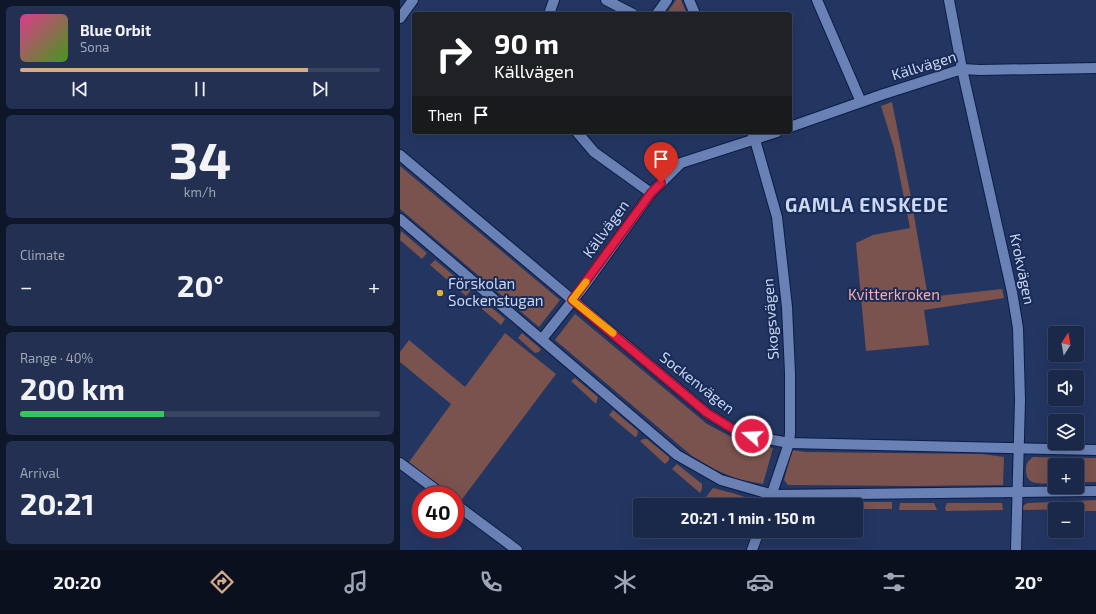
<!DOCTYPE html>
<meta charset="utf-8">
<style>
:root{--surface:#1a284a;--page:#233051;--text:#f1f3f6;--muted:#9fa6b5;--line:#384462;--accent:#d6ab8b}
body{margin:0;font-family:"Exo 2",sans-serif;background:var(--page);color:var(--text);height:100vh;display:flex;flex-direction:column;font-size:15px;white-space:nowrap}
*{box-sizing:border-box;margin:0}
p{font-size:13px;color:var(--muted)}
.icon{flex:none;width:22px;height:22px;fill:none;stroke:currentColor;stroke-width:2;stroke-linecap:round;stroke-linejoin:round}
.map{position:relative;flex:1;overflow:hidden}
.side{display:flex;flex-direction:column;gap:6px;padding:6px;background:#0e1629;width:400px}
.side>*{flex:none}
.top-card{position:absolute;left:12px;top:12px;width:380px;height:122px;border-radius:4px;box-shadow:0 4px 16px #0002,0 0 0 1px var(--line);background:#202124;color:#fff;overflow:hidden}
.needle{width:26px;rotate:11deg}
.fabs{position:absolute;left:648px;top:326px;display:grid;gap:8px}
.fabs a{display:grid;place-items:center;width:36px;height:36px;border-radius:4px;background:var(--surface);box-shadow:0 4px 16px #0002,0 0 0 1px var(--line);font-size:20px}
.speed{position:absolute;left:12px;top:486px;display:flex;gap:8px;font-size:20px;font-weight:700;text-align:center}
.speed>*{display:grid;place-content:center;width:52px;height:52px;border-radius:50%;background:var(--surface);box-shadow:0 4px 16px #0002,0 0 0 1px var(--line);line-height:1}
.speed .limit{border:6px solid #d22;background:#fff;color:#111}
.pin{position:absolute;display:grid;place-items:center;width:34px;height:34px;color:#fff;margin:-41px -17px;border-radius:50% 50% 50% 0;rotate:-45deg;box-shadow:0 0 4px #0007}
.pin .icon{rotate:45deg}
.me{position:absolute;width:44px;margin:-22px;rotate:289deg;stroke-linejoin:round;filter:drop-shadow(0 0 3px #0008)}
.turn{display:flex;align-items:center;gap:14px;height:84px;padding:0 16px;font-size:18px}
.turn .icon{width:52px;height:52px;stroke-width:2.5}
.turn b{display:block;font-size:28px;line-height:34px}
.then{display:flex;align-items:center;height:38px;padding:0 16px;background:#0003;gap:8px;font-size:15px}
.big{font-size:30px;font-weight:700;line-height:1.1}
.side .tile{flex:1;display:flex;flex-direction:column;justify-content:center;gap:6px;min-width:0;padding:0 14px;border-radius:6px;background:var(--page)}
.side .dial{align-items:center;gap:0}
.dial b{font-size:52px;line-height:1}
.song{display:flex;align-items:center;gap:12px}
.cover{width:48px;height:48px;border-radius:6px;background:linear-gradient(135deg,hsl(330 70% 55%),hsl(100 70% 35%))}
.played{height:4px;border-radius:2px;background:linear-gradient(90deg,var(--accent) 80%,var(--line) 80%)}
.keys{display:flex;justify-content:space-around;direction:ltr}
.heat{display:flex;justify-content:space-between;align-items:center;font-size:22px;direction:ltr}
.charge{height:6px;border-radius:3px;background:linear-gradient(90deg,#34c759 40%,var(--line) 0)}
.trip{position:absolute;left:233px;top:498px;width:230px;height:40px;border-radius:4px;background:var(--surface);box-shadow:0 4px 16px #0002,0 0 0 1px var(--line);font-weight:700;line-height:40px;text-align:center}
.menu{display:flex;height:64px;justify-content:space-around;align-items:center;background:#0a101e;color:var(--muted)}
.menu .icon{width:28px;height:28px}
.menu .on{color:var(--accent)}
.menu b{font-size:18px;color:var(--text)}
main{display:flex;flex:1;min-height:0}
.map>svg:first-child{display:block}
.green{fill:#7a524e}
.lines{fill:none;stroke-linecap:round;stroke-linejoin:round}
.street-casing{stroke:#0b1c46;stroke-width:12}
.secondary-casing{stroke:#0b1c46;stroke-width:12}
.street{stroke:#6981b4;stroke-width:10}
.secondary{stroke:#6981b4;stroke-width:10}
.route-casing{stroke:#92132f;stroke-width:10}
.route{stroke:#e11d48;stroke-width:7}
.slow{stroke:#f59e0b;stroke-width:7}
.poi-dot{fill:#e1af34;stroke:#192b57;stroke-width:1.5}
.labels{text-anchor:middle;stroke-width:4;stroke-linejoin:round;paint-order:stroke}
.street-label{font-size:15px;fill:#cbd8f4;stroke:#192b57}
.poi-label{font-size:15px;fill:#cbd8f4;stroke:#192b57;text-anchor:start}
.park-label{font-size:15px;fill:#f9aea7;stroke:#192b57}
.district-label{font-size:19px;font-weight:bold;letter-spacing:1px;fill:#cbd8f4;stroke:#192b57}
</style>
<main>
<section class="side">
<div class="tile">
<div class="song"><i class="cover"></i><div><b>Blue Orbit</b><p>Sona</p></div></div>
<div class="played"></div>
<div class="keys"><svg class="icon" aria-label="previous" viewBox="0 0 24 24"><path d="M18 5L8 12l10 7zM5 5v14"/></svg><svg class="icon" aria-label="pause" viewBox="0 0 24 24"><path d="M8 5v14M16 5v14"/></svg><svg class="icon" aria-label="next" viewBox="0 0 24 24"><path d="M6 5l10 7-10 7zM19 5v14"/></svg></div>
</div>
<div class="tile dial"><b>34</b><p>km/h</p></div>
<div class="tile"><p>Climate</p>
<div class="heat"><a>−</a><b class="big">20°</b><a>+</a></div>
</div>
<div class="tile"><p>Range · 40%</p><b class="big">200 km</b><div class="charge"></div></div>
<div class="tile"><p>Arrival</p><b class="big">20:21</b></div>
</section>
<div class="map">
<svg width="696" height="550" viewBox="0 0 696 550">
<rect width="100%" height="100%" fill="#233662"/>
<g class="green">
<path d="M276 0H281L287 14H266Z"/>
<path d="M492 102 510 192 528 297 602 289 604 298 524 310 529 345 466 351 456 243 473 235 510 228 494 148 481 106Z"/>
<path d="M0 166 160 300 139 327 0 209Z"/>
<path d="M1 231 27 253 22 259 0 240Z"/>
<path d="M35 260 71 290 66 296 30 265Z"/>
<path d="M85 302 105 319 101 325 82 309V304Z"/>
<path d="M175 314 307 424 339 441 373 448 363 484 337 479 314 469 292 456 155 340Z"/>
<path d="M105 333 156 374 60 502 55 498V495H51L9 462 51 404 0 362V352L9 340 65 387Z"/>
<path d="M122 333 141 349 139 352 135 353 118 338Z"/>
<path d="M175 378 198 397 196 404 171 381Z"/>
<path d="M213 410 238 431 237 436 235 437 209 415Z"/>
<path d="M243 439H247L269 457V460L265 464 240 441Z"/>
<path d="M392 450 405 452 582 454 604 457 603 485 512 486 388 485 384 480Z"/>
<path d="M633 457 696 458V482H677V465H655V483C642 483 626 487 626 470 626 463 628 461 633 457Z"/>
<path d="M277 464 302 484V489L300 493 272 469Z"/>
<path d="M313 488C323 491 354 497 358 505H323L306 497Z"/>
<path d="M696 500V511H677V509L622 510 624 505 628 503Z"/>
<path d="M406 501 445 502 446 505H377L380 502Z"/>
<path d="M456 502H492V509H456V505H454Z"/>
<path d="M500 503H534L537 510H499Z"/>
<path d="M547 503H602L603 510 546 511 545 508Z"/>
</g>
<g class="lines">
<g class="street-casing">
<g id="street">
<path d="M206 0 233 14"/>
<path d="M289 0 295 14"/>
<path d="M417 0 461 102"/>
<path d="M549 0 562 69 612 292 618 328 620 400 616 550"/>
<path d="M149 14 154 0"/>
<path d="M257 14 267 0"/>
<path d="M0 18 13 0"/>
<path d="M390 127 484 94 562 69 580 70 696 68"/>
<path d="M177 132 194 152 251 193"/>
<path d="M352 132 355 140 377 217 387 307 390 373V433L389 443 368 505"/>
<path d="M142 339 181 290 251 193 281 163 377 132"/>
<path d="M0 463 43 495"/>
<path d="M55 504 117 550"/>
<path d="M352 550 359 531"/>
</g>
</g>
<g class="secondary-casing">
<g id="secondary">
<path d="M0 155 307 413 341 434 389 443 696 450"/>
<path d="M0 219 277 455 321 480 373 495 696 491"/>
</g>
</g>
<use href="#street" class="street"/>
<use href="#secondary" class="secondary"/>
</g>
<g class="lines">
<g class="route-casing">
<path id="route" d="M261 183 251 193 172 300 307 413 341 434 352 436"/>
</g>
<use href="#route" class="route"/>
<path class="slow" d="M186 282 172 300 213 333"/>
</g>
<circle class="poi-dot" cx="40" cy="293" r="4"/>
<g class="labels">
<g class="street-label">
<text transform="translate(524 66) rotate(-17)" y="5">Källvägen</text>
<text transform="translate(206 229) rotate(-54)" y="5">Källvägen</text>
<text transform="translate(622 269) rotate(78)" y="5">Krokvägen</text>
<text transform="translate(371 319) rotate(-94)" y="5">Skogsvägen</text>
<text transform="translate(297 383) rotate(38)" y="5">Sockenvägen</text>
</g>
<g class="poi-label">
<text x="48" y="289">Förskolan<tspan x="48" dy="17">Sockenstugan</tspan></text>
</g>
<g class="park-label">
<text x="494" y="300">Kvitterkroken</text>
</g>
<g class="district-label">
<text x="467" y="212">GAMLA ENSKEDE</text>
</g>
</g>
</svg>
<div class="fabs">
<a><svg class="needle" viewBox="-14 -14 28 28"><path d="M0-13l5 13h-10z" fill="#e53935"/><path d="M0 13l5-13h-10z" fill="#9fa6b5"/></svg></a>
<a><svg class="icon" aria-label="sound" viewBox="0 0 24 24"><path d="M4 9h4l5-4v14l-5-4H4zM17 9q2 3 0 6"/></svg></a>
<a><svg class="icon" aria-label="layers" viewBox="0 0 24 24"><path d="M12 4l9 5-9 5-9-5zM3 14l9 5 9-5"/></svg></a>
<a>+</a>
<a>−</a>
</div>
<div class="speed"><div class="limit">40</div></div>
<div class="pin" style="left:261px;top:183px;background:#d93025"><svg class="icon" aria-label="arrive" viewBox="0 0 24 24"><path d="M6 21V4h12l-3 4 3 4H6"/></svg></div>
<svg class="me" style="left:352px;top:436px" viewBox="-20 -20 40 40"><circle r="17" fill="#e11d48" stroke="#fff" stroke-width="3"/><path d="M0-11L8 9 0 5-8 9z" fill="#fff"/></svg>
<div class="trip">20:21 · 1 min · 150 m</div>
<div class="top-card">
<div class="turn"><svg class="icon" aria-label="right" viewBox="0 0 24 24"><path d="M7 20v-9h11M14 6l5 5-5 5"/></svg><div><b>90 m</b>Källvägen</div></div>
<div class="then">Then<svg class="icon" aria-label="arrive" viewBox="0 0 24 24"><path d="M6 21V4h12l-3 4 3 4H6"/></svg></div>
</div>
</div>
</main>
<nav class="menu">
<b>20:20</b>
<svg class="icon on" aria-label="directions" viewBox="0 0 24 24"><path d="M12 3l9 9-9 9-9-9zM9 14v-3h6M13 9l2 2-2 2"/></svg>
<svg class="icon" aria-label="music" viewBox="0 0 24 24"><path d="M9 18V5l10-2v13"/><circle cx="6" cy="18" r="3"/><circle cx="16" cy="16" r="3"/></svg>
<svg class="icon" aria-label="phone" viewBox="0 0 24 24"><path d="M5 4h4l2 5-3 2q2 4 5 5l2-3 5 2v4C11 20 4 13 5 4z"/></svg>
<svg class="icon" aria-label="climate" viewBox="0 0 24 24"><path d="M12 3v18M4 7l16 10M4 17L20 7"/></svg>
<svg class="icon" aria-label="car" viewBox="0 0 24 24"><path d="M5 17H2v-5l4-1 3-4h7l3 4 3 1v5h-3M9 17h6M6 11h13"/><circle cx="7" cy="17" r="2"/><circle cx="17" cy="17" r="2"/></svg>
<svg class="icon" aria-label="filters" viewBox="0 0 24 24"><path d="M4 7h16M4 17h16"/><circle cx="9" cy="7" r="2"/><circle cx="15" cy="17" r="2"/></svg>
<b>20°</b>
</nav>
